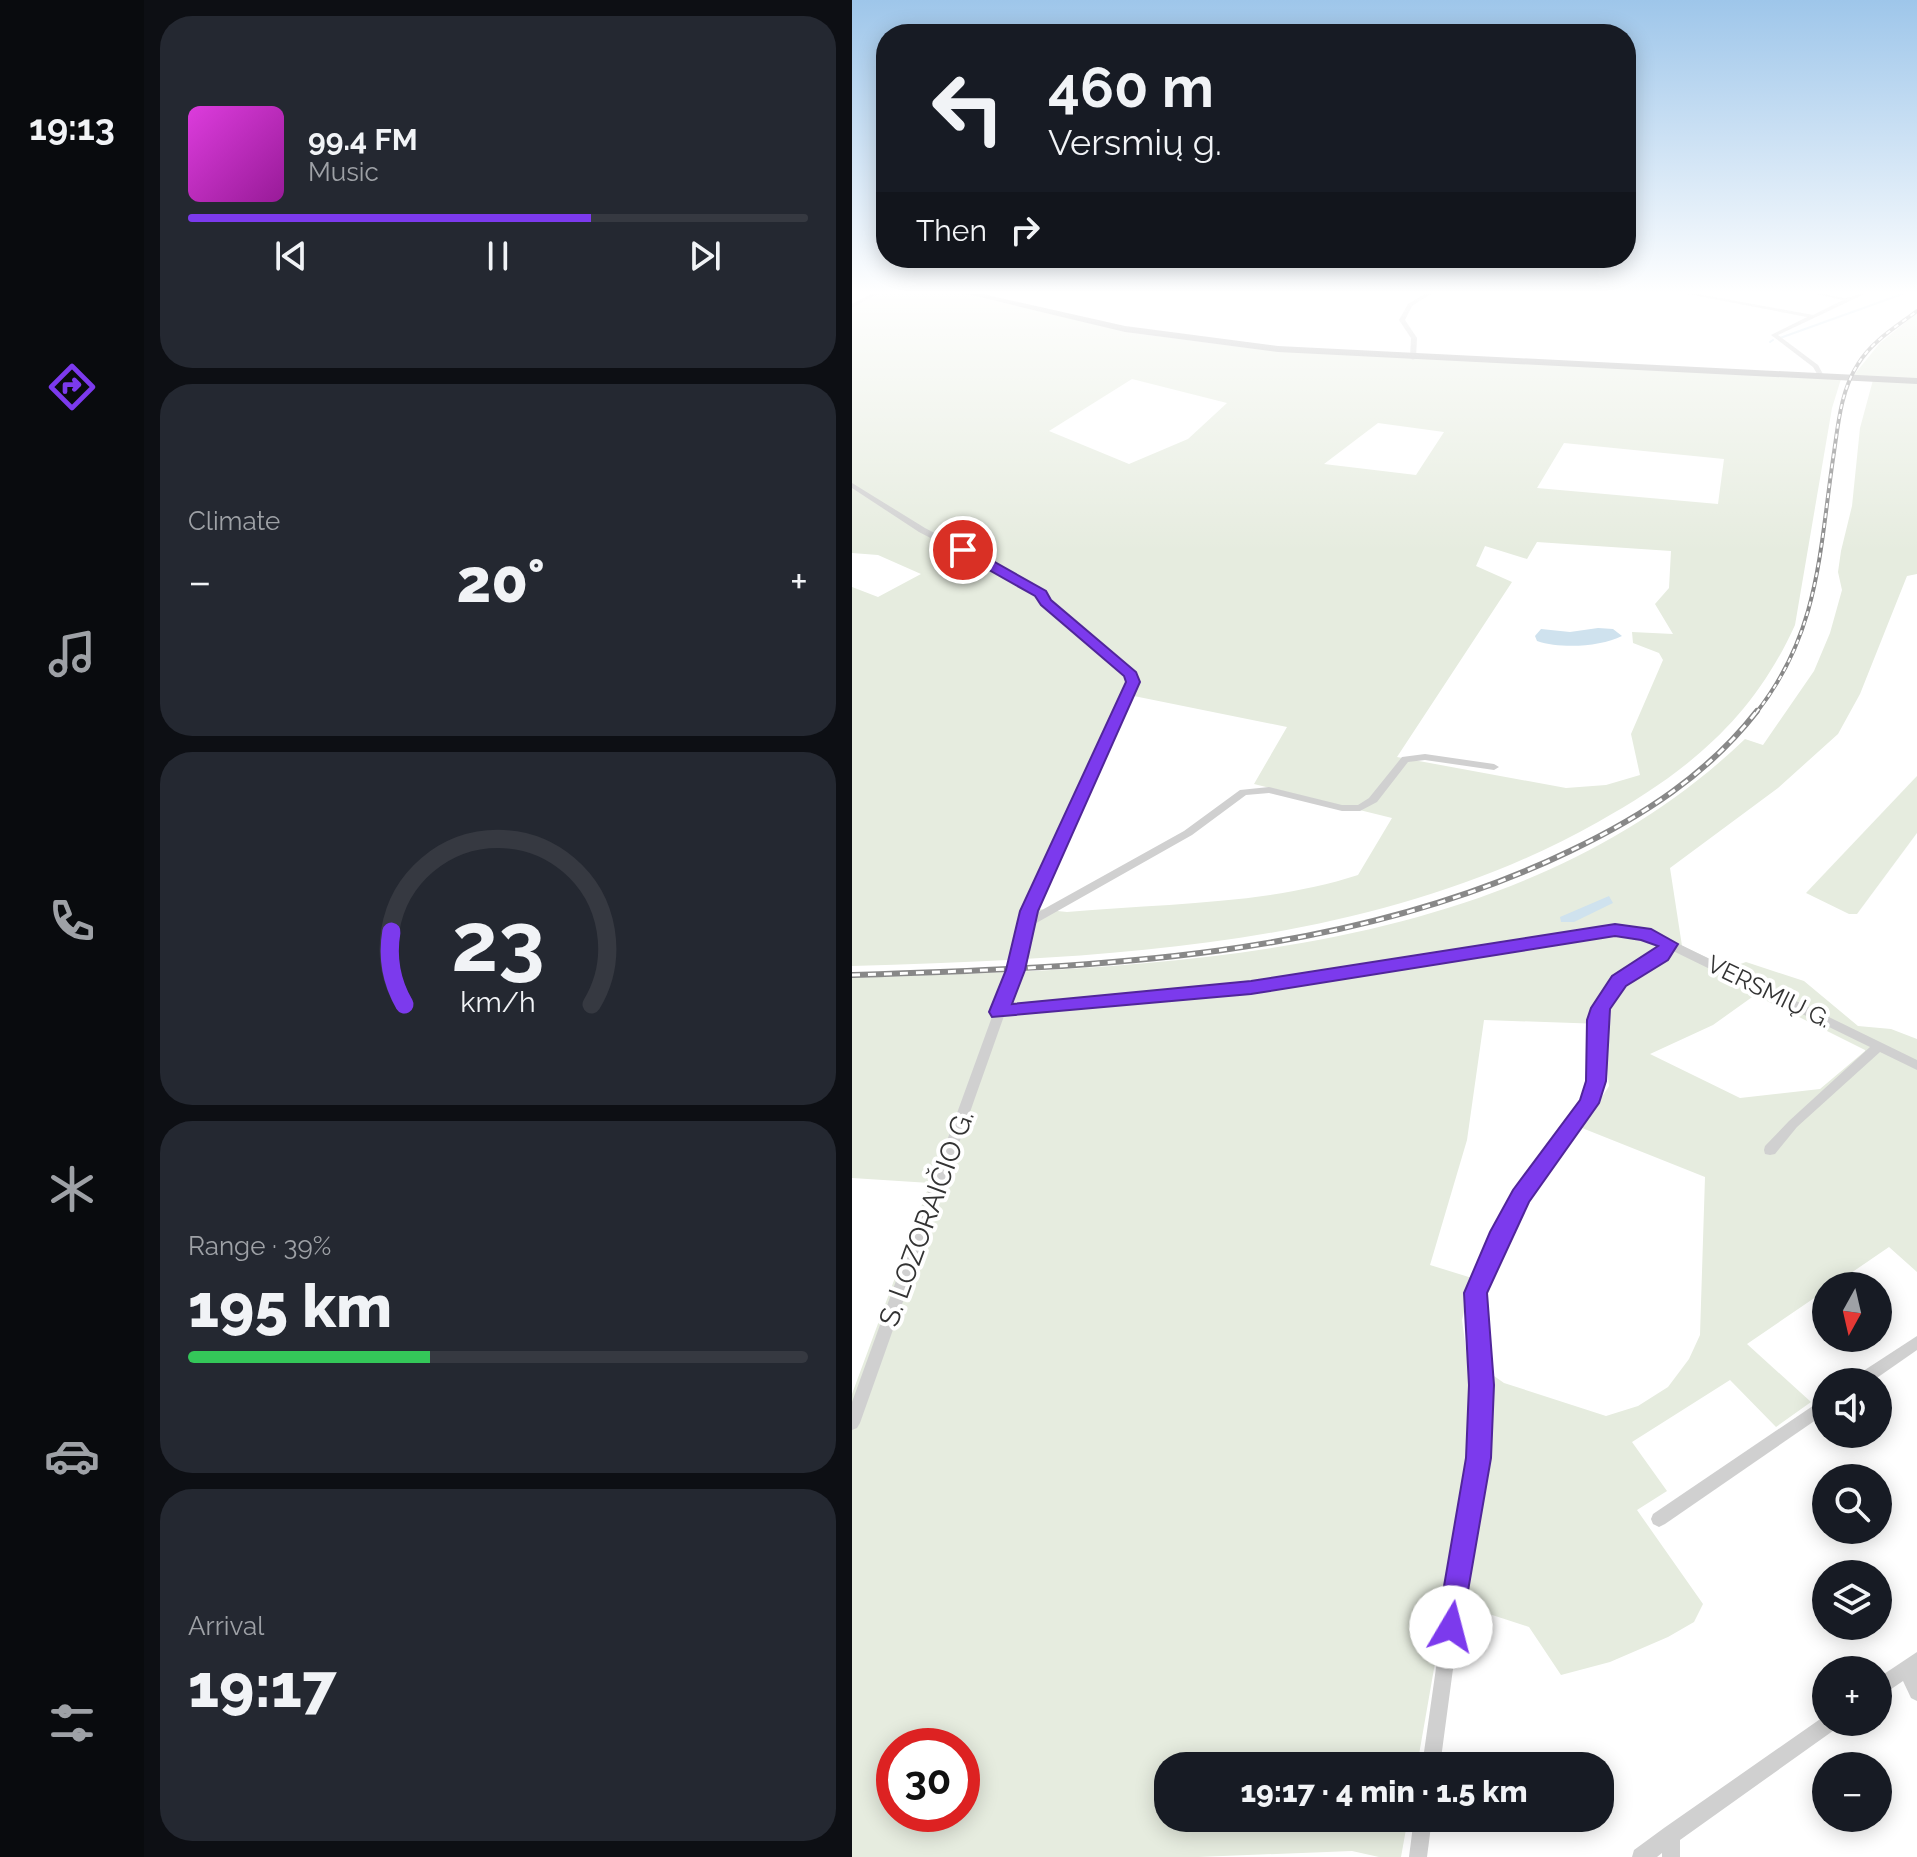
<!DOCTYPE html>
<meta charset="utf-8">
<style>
:root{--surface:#171b24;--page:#242831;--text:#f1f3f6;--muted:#9ea1a6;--line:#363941;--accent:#7c3aed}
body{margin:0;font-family:Raleway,sans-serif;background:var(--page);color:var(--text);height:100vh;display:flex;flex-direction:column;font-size:30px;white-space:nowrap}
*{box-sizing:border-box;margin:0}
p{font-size:26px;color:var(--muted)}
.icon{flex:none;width:44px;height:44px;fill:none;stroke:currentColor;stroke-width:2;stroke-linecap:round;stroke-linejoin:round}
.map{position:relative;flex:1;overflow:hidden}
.details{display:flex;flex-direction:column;gap:16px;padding:16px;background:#0d0f14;width:708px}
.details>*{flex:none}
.guide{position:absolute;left:24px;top:24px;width:760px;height:244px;border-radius:32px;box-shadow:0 4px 20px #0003;background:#171b24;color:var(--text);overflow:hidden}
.needle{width:52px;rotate:188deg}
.buttons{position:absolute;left:960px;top:1272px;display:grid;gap:16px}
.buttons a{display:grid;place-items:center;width:80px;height:80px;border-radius:50%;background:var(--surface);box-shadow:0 4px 20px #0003;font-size:40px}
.speed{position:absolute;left:24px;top:1728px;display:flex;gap:16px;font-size:40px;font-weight:700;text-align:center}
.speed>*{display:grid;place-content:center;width:104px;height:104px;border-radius:50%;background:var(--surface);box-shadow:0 4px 20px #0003;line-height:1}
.speed .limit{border:12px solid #d22;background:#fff;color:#111}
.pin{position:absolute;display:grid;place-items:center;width:68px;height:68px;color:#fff;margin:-34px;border:4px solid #fff;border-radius:50%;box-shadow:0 2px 8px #0007}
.me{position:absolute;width:88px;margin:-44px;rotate:8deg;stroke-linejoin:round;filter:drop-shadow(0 0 6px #0008)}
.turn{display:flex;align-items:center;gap:28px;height:168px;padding:0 40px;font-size:36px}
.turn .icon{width:104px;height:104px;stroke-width:2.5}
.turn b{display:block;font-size:56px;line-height:68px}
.then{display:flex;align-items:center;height:76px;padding:0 40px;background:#0003;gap:16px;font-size:30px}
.big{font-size:60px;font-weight:800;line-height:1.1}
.details .card{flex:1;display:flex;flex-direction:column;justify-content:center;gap:12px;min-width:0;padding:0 28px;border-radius:32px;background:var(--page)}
.details .dial{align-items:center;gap:0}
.dial svg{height:208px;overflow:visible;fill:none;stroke:var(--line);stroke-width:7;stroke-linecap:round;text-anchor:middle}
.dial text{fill:var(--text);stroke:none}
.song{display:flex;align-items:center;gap:24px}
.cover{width:96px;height:96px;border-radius:12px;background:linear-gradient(135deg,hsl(300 70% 55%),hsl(300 70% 35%))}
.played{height:8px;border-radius:4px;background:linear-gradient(90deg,var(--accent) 65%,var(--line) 65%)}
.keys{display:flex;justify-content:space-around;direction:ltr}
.heat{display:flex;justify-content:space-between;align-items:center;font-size:44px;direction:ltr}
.charge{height:12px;border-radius:6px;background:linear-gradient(90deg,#34c759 39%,var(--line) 0)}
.trip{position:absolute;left:302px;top:1752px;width:460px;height:80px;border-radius:32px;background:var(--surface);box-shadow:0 4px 20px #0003;font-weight:800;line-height:80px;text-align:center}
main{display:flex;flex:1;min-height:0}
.dock{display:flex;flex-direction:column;width:144px;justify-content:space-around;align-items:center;background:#090b0e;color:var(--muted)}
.dock .icon{width:56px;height:56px}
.dock .on{color:var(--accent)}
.dock b{font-size:36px;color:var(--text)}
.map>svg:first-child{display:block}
.green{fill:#e6ecdf;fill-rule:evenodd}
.water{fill:#cfe2ee}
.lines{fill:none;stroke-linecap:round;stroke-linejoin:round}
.stream{stroke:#cfe2ee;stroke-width:2}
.street{fill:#d0d0d0;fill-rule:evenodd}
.primary{fill:#ababab;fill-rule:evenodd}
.rail-far1-casing{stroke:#888;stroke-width:4}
.rail-casing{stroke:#888;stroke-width:6}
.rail-far1{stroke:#fff;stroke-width:2;stroke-dasharray:5;stroke-linecap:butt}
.rail{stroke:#fff;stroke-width:3;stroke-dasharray:8;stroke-linecap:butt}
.route{fill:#7c3aed;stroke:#51269a;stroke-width:2}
.labels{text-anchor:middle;stroke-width:8;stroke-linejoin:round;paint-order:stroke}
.street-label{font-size:24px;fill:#333;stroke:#fff}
.near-street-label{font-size:28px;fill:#333;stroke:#fff}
</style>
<main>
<nav class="dock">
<b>19:13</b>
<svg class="icon on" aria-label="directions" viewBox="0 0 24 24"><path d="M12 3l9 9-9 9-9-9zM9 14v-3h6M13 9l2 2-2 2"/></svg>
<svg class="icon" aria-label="music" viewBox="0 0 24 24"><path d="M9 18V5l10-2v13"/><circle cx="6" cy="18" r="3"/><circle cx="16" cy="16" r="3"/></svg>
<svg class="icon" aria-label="phone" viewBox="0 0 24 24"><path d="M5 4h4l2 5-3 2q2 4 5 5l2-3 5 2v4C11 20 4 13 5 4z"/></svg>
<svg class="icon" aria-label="climate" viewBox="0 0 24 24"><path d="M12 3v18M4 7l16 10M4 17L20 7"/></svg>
<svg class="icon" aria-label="car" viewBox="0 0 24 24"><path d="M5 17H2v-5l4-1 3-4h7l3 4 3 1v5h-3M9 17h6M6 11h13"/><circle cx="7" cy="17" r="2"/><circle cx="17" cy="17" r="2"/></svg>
<svg class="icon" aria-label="filters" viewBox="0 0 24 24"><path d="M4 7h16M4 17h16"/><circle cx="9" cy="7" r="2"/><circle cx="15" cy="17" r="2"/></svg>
</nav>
<section class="details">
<div class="card">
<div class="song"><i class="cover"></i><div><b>99.4 FM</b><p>Music</p></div></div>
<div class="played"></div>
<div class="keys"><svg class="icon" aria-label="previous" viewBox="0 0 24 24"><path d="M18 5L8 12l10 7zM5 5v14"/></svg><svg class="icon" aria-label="pause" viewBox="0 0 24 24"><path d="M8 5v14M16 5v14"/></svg><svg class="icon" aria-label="next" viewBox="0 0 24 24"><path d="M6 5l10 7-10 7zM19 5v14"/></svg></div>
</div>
<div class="card"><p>Climate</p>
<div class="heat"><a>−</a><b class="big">20°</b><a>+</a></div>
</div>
<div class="card dial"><svg viewBox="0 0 100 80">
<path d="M14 69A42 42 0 1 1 86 69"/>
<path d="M14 69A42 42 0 0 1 9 41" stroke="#7c3aed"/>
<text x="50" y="56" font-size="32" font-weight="700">23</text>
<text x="50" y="72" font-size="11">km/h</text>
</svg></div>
<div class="card"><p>Range · 39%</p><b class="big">195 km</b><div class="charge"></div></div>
<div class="card"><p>Arrival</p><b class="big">19:17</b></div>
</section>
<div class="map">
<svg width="1065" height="1857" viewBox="0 0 1065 1857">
<rect width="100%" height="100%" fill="#fff"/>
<g class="green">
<path d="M31 292H104L281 333 413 350 989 379 980 408 943 625C900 720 835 772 746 822 520 949 253 958 0 966V587L26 597 69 574 26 555 0 553V308ZM280 379 375 403 336 439 277 464 197 431ZM526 423 592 432 564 475 472 464ZM712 443 872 459 866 504 685 488ZM685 542 819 551 817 588 803 604 821 634 780 632 781 643 807 653 811 660 779 734 788 775 754 785 714 788 545 757 660 582 624 566 633 546 675 559ZM272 694 435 727 402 784 540 818 506 875C414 905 311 903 215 912L186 909 218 806Z"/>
<path d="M1065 313V379L1001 376 1028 343Z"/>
<path d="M1021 380 1065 382V574L1055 576 1008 694 986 734 926 788 818 868 830 946 877 968 894 962 952 981 1006 1026 1039 1029 1065 1039V1272L1037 1247 980 1286H974V1290L895 1344 959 1402 924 1427 878 1380 780 1442 815 1491 785 1510 851 1604 842 1622 816 1637 758 1662 709 1675 677 1627 594 1600 565 1766H316V1818H556L549 1857H527L500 1851 346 1857H0V1394L78 1183 0 1178V978C304 967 658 964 893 739L911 745 962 671 978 633 990 590 986 572 989 551 1000 506 1008 428ZM903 995 1013 1050V1051L968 1089 888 1098 798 1054 861 1025ZM632 1020 750 1024 757 1086 730 1128 853 1177 848 1335 837 1359 816 1387 786 1406 754 1416 652 1383 615 1357 610 1320 620 1278 578 1265 615 1140ZM42 1746H110V1814H42Z"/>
<path d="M1065 776V833L1005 914H997L954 893Z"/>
</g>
<g class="water">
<path d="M746 628 761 629 770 636C748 647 709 649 685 641L683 636 689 629 718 632Z"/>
<path d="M757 896 761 903 722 922H709L708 917Z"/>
</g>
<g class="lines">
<g class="stream">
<path d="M928 338 1056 292"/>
<path d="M918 342 921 340"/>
</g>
<g class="street">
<path d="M23 292H30L0 308V304Z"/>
<path d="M576 292H582L560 306 553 320 565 338 564 358 561 360 558 358 559 338 547 320 556 304Z"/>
<path d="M825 292H835L961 315 991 300 960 293 959 292C972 292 988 300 998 297 1006 295 1009 291 1017 292L926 335 966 365 972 376 969 378 967 377 961 367 919 335 955 317Z"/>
<path d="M0 483 73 528 192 591 197 601 283 675 285 682 181 915 332 831 388 790 417 787 490 805H506L517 798 550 757 573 754 642 764 647 767 642 770 573 760 556 762 525 802 508 811H490L417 793 394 795 340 835 179 926 169 970 156 1007 399 984 737 929 781 927 821 941 1065 1060V1070L1028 1052 945 1127 923 1154 918 1155 913 1154 912 1150 913 1146 937 1121 1018 1047 819 950 813 958 771 984 755 1009 751 1020 750 1081 743 1103 674 1200 655 1234 631 1293 637 1385 635 1458 618 1542 588 1766H570L602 1542 619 1458 623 1385 617 1293 642 1232 664 1192 731 1101 738 1081 739 1020 743 1008 763 978 805 952 810 946 780 935 737 937 399 992 152 1016 8 1423 5 1428 0 1430V1402L157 970 172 911 277 682 275 676 190 604 186 594 67 532 0 488Z"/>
<path d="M1065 1336V1350L1019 1382H1000L1002 1377Z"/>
<path d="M974 1397V1413L813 1524 807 1527 801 1524 799 1519 801 1514Z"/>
<path d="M1065 1652V1701L1059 1698 1051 1681 1026 1698V1678Z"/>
<path d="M974 1715V1722H988L985 1728 828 1840V1857H810V1853L805 1857H780L782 1850 812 1828Z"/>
<path d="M562 1818H580L575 1857H557Z"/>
</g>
<path class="primary" d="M106 292H122L273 326 426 346 1065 378V384L426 352 273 332Z"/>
<g class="rail-far1-casing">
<path id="rail-far1" d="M904 713C967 633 967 555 981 459 986 427 988 392 1006 364 1020 341 1044 327 1065 311"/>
</g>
<g class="rail-casing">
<path id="rail" d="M0 975C244 967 494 959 718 851 791 816 855 775 905 711"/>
</g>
<use href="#rail-far1" class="rail-far1"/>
<use href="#rail" class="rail"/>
</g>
<linearGradient id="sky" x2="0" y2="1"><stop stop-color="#9ec6ea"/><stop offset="0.53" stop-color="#fff"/><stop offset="1" stop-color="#fff" stop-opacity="0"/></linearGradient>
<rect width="1065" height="552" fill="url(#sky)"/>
<path class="route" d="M107 547H116L194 591 199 600 284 672 288 682 186 911 173 970 160 1004 399 981 763 924 799 929 826 944 816 960 774 986 758 1009 754 1081 747 1103 677 1202 635 1293 642 1385 639 1458 608 1637 599 1641 589 1637 585 1627 614 1458 617 1385 612 1293 638 1232 661 1190 728 1100 734 1081 735 1020 739 1008 760 976 806 946 789 940 763 936 399 994 140 1017 137 1012 154 970 168 911 274 682 272 676 189 605 183 596 107 553Z"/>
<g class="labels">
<g class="street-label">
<text transform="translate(917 992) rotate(26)" y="8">VERSMIŲ G.</text>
</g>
<g class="near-street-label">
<text transform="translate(74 1218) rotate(-70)" y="10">S. LOZORAIČIO G.</text>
</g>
</g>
</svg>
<div class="buttons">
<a><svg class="needle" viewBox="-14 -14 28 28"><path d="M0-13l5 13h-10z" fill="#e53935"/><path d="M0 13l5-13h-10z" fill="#9ea1a6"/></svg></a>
<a><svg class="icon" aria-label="sound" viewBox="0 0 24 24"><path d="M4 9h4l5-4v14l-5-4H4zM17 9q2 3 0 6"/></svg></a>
<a><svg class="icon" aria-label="search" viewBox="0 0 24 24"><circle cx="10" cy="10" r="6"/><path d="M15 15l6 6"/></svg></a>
<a><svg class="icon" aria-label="layers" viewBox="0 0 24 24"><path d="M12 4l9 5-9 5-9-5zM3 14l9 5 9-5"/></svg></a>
<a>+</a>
<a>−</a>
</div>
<div class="speed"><div class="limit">30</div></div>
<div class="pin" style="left:111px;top:550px;background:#d93025"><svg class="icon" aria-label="arrive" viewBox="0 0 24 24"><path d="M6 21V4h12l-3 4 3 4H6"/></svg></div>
<svg class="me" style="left:599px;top:1627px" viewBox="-20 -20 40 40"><circle r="19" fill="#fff"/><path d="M0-13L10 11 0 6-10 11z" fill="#7c3aed"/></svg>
<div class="trip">19:17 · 4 min · 1.5 km</div>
<div class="guide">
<div class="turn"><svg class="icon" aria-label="left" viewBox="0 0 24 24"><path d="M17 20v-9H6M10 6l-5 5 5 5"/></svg><div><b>460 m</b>Versmių g.</div></div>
<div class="then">Then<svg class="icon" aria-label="right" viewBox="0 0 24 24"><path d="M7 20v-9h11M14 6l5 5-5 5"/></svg></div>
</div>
</div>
</main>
